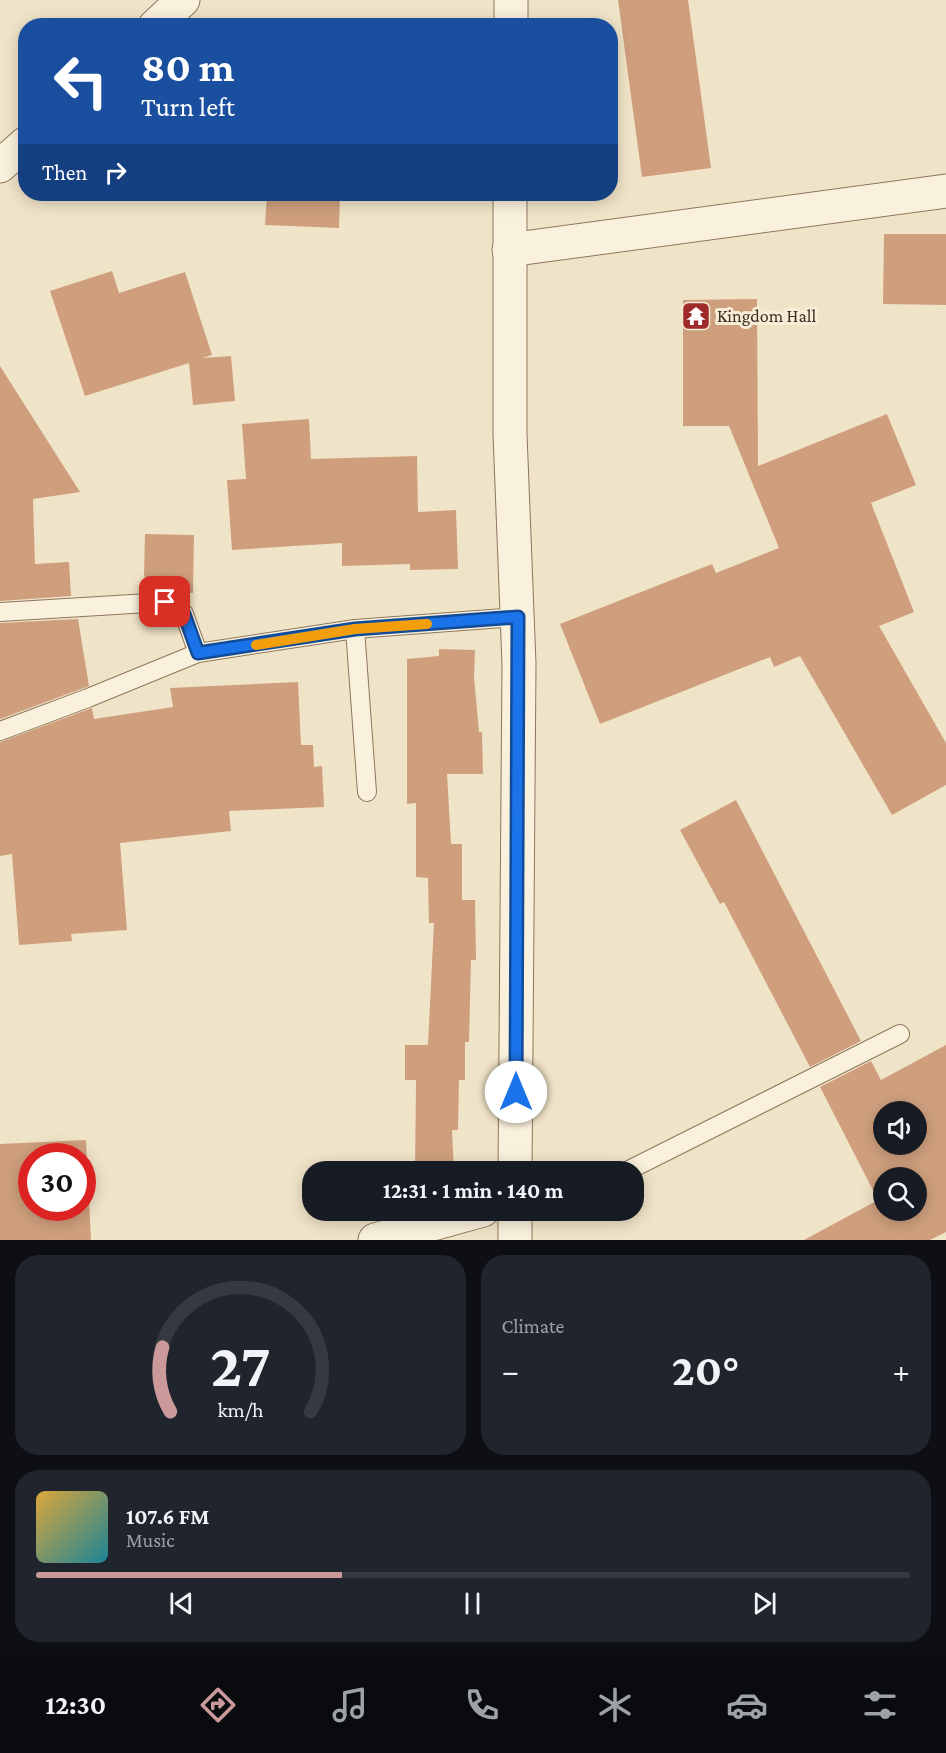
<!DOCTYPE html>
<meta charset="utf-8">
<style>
:root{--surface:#171b24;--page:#20242c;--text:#f1f3f6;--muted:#9ea1a6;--line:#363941;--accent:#cc999b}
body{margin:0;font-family:"Crimson Pro",serif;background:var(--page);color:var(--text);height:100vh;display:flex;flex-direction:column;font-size:22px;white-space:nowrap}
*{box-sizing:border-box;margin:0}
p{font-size:20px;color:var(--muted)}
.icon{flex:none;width:33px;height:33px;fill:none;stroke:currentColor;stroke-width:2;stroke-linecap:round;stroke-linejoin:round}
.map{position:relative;height:1240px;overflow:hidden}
.panel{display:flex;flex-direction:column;gap:15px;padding:15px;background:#0d0f14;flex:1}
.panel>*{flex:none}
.top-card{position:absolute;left:18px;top:18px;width:600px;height:183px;border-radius:24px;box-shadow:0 3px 15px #0003;background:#1a4fa0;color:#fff;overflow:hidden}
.fabs{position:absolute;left:873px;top:1101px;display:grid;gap:12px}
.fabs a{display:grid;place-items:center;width:54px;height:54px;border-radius:50%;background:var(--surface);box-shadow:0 3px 15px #0003;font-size:30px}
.speed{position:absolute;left:18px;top:1143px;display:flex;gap:12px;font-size:30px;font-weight:700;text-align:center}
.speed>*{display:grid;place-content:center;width:78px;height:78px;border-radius:50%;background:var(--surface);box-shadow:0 3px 15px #0003;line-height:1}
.speed .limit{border:9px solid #d22;background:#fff;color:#111}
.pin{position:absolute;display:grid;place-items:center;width:51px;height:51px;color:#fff;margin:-26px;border-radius:12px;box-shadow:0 3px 9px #0006}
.me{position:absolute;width:66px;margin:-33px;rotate:0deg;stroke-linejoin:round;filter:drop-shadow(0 0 4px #0008)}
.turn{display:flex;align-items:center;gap:21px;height:126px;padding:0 24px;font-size:27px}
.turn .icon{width:78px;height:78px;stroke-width:2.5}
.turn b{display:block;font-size:42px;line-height:51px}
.then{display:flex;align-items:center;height:57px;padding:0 24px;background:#0003;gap:12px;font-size:22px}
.big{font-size:45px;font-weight:700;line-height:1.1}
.panel .widget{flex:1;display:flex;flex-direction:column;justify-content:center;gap:9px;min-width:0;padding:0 21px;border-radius:24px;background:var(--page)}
.panel .dial{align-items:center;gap:0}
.dial svg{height:156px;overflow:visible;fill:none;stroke:var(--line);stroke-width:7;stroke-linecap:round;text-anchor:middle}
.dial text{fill:var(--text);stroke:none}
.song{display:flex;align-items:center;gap:18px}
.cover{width:72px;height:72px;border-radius:9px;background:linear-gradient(135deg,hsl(40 70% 55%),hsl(190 70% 35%))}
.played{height:6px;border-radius:3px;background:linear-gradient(90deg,var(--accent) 35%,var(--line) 35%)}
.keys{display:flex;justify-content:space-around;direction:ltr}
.heat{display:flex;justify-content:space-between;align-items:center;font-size:33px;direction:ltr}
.panel .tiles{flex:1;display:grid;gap:15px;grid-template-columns:1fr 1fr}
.widget:last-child{grid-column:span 2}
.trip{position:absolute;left:302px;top:1161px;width:342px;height:60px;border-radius:24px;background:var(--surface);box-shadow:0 3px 15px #0003;font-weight:700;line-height:60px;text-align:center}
.tabs{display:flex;height:96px;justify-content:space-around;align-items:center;background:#090b0e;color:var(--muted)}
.tabs .icon{width:42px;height:42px}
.tabs .selected{color:var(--accent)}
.tabs b{font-size:27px;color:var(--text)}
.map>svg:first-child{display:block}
.building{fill:#cf9f7d;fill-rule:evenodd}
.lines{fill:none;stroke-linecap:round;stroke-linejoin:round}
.lane-casing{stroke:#8d765c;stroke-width:20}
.street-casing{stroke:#8d765c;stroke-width:35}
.lane{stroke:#faf1dc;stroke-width:18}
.street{stroke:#faf1dc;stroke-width:33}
.route-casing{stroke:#114b97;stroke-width:15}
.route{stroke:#1a73e8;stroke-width:10}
.slow{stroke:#f59e0b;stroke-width:10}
.labels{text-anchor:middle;stroke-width:6;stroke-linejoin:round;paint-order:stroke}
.poi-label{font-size:18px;fill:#3d2e20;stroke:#f7eed8;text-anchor:start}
</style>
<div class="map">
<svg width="946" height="1240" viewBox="0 0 946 1240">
<rect width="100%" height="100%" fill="#f0e4c8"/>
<g class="building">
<path d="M618 0H688L711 168 642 177Z"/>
<path d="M267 194H340L339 228 265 225Z"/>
<path d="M884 234H946V305L883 304Z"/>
<path d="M112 271 119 293 185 272 212 355 202 358 231 356 235 401 193 405 189 363 85 396 50 291Z"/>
<path d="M757 299 758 466 887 414 916 485 871 503 914 612 879 626 946 743V785L892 815 800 656 774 667 770 657 600 724 560 624 712 564 716 573 779 548 729 426H683V300Z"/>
<path d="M0 366 80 492 33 499 35 564 69 562 71 596 0 601Z"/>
<path d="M309 419 311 459 417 456 418 512 456 510 458 569 410 570V564L342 566V543L232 550 227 480 246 479 242 424Z"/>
<path d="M145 534 194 535 193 593 165 591 149 592 144 575Z"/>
<path d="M78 619 89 686 0 719V623Z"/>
<path d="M439 649 475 650 474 677 479 732H482L483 774H447L451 844H462V900H475L476 960H471L469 1042H465V1080H459L458 1130H452L454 1172H415L416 1080H405V1045H428L434 923H429L428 878 416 877V803L407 804V659L439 656Z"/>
<path d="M298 682 301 745H313L314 767 322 766 324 807 229 811 231 831 120 843 127 930 71 934 72 941 19 945 12 854 0 856V742L92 708 94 719 173 707 170 688Z"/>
<path d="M736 800 861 1041 810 1067 724 902 720 904 680 830Z"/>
<path d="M946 1045V1232L930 1240H804L878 1200 820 1087 871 1061 881 1080ZM884 1112H916V1144H884ZM884 1178H916V1210H884Z"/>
<path d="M86 1140 91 1240H0V1144ZM32 1156H82V1208H32Z"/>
</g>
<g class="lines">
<g class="lane-casing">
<g id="lane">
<path d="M0 612 165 602 177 605 184 614 198 653"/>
<path d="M355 629 367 792"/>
<path d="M0 731 88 698 198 653 355 629 518 617"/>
<path d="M625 1172 900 1034"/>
</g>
</g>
<g class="street-casing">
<g id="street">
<path d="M155 26 183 0"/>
<path d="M511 26V0"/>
<path d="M0 166 26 143"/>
<path d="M510 194V434L519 664 515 1172"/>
<path d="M509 250 946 191"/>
<path d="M515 1210V1240"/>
<path d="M375 1240 483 1210"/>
</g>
</g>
<use href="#lane" class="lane"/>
<use href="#street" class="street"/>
</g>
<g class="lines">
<g class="route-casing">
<path id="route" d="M165 602 177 605 184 614 198 653 355 629 518 617 516 1092"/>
</g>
<use href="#route" class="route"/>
<path class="slow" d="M256 645 355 629 427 624"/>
</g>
<defs>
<g id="temple-square" transform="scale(1.5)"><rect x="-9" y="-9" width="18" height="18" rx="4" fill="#9e2a2b" stroke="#f7eed8"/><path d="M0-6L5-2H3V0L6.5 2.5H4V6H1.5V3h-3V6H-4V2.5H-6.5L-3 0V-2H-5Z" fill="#fff"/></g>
</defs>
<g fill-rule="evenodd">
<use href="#temple-square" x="696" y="316"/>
</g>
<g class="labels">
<g class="poi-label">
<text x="717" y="322">Kingdom Hall</text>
</g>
</g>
</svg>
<div class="fabs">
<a><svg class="icon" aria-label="sound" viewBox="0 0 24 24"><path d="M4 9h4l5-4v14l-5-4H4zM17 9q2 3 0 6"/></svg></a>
<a><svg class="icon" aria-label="search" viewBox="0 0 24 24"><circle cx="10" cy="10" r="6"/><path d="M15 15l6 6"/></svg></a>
</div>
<div class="speed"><div class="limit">30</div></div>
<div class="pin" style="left:165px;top:602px;background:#d93025"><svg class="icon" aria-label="arrive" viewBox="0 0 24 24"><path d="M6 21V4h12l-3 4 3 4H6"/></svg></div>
<svg class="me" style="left:516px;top:1092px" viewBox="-20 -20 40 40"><circle r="19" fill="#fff"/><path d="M0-13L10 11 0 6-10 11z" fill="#1a73e8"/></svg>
<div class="trip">12:31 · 1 min · 140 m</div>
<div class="top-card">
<div class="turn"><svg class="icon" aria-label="left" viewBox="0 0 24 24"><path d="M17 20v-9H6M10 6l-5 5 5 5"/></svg><div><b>80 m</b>Turn left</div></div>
<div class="then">Then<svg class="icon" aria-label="right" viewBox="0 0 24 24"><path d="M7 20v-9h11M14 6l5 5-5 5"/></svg></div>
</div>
</div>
<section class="panel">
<div class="tiles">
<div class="widget dial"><svg viewBox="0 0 100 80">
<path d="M14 69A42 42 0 1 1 86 69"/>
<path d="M14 69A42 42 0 0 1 10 36" stroke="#cc999b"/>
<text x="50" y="56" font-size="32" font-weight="700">27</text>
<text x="50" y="72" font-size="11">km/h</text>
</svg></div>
<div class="widget"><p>Climate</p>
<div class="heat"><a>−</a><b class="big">20°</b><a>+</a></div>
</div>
<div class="widget">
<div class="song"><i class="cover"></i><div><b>107.6 FM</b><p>Music</p></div></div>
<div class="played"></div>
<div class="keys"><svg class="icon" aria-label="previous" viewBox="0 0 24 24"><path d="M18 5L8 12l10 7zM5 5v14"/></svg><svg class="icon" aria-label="pause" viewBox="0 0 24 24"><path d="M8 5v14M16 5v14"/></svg><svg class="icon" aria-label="next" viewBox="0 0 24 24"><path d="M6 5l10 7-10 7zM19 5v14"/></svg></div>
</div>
</div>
</section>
<nav class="tabs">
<b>12:30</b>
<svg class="icon selected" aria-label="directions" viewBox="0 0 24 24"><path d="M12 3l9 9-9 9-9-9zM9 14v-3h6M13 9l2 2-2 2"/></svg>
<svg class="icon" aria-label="music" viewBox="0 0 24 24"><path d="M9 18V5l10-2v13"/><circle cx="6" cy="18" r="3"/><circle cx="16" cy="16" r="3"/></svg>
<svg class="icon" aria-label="phone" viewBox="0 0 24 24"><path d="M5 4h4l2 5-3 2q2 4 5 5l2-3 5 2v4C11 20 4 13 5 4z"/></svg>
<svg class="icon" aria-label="climate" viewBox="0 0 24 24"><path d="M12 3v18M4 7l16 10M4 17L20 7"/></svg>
<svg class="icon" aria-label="car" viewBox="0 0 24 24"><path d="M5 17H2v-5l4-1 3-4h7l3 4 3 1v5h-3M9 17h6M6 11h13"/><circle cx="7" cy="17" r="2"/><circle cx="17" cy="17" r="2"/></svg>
<svg class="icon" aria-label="filters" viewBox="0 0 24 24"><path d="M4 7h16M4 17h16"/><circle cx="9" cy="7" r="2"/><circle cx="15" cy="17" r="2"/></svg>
</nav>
